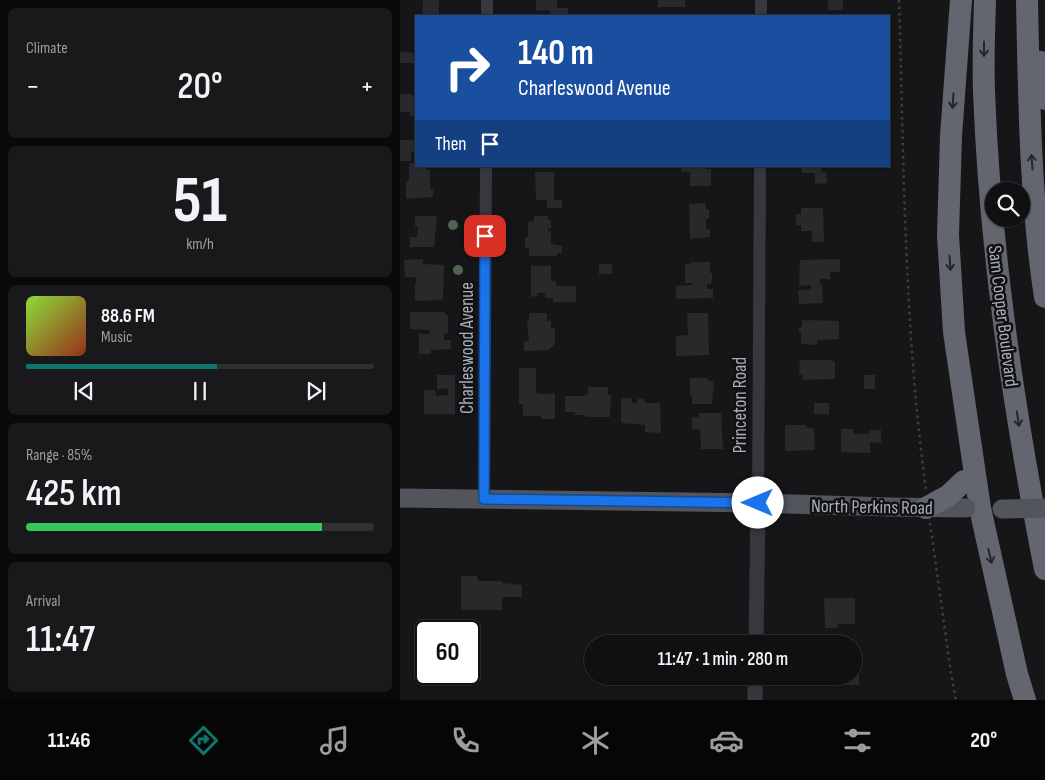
<!DOCTYPE html>
<meta charset="utf-8">
<style>
:root{--surface:#101012;--page:#19191b;--text:#f1f3f6;--muted:#9c9d9f;--line:#303032;--accent:#0f766e}
body{margin:0;font-family:"Sofia Sans Condensed",sans-serif;background:var(--page);color:var(--text);height:100vh;display:flex;flex-direction:column;font-size:19px;white-space:nowrap}
*{box-sizing:border-box;margin:0}
p{font-size:16px;color:var(--muted)}
.icon{flex:none;width:28px;height:28px;fill:none;stroke:currentColor;stroke-width:2;stroke-linecap:round;stroke-linejoin:round}
.map{position:relative;flex:1;overflow:hidden}
.panel{display:flex;flex-direction:column;gap:8px;padding:8px;background:#09090a;width:400px}
.panel>*{flex:none}
.banner{position:absolute;left:15px;top:15px;width:475px;height:152px;border-radius:0px;box-shadow:0 1px 4px #0004,0 0 0 1px var(--line);background:#1a4fa0;color:#fff;overflow:hidden}
.tools{position:absolute;left:585px;top:182px;display:grid;gap:10px}
.tools a{display:grid;place-items:center;width:45px;height:45px;border-radius:50%;background:var(--surface);box-shadow:0 1px 4px #0004,0 0 0 1px var(--line);font-size:25px}
.speed{position:absolute;left:15px;top:620px;display:flex;gap:10px;font-size:25px;font-weight:700;text-align:center}
.speed>*{display:grid;place-content:center;width:65px;height:65px;border-radius:50%;background:var(--surface);box-shadow:0 1px 4px #0004,0 0 0 1px var(--line);line-height:1}
.speed .limit{border:2px solid #111;border-radius:8px;background:#fff;color:#111}
.pin{position:absolute;display:grid;place-items:center;width:42px;height:42px;color:#fff;margin:-21px;border-radius:10px;box-shadow:0 2px 8px #0006}
.me{position:absolute;width:55px;margin:-28px;rotate:270deg;stroke-linejoin:round;filter:drop-shadow(0 0 4px #0008)}
.turn{display:flex;align-items:center;gap:18px;height:105px;padding:0 20px;font-size:22px}
.turn .icon{width:65px;height:65px;stroke-width:2.5}
.turn b{display:block;font-size:35px;line-height:42px}
.then{display:flex;align-items:center;height:48px;padding:0 20px;background:#0003;gap:10px;font-size:19px}
.big{font-size:38px;font-weight:600;line-height:1.1}
.panel .widget{flex:1;display:flex;flex-direction:column;justify-content:center;gap:8px;min-width:0;padding:0 18px;border-radius:8px;background:var(--page)}
.panel .dial{align-items:center;gap:0}
.dial b{font-size:65px;line-height:1}
.song{display:flex;align-items:center;gap:15px}
.cover{width:60px;height:60px;border-radius:8px;background:linear-gradient(135deg,hsl(90 70% 55%),hsl(10 70% 35%))}
.played{height:5px;border-radius:2px;background:linear-gradient(90deg,var(--accent) 55%,var(--line) 55%)}
.keys{display:flex;justify-content:space-around;direction:ltr}
.heat{display:flex;justify-content:space-between;align-items:center;font-size:28px;direction:ltr}
.charge{height:8px;border-radius:4px;background:linear-gradient(90deg,#34c759 85%,var(--line) 0)}
.trip{position:absolute;left:184px;top:635px;width:278px;height:50px;border-radius:25px;background:var(--surface);box-shadow:0 1px 4px #0004,0 0 0 1px var(--line);font-weight:600;line-height:50px;text-align:center}
.tabs{display:flex;height:80px;justify-content:space-around;align-items:center;background:#060607;color:var(--muted)}
.tabs .icon{width:35px;height:35px}
.tabs .selected{color:var(--accent)}
.tabs b{font-size:22px;color:var(--text)}
main{display:flex;flex:1;min-height:0}
.map>svg:first-child{display:block}
.building{fill:#29292c}
.lines{fill:none;stroke-linecap:round;stroke-linejoin:round}
.path{stroke:#3d3f44;stroke-width:2.5;stroke-dasharray:2.5 4;stroke-linecap:butt}
.minor{stroke:#37383d;stroke-width:12}
.tertiary{stroke:#37383d;stroke-width:15}
.primary{stroke:#53555c;stroke-width:19}
.motorway{stroke:#63666e;stroke-width:22}
.primary-bridge{stroke:#53555c;stroke-width:19}
.motorway-bridge{stroke:#63666e;stroke-width:22}
.tree{fill:#506452}
.oneway{stroke:#26262a}
.route-casing{stroke:#114b97;stroke-width:12}
.route{stroke:#1a73e8;stroke-width:9}
.labels{text-anchor:middle;stroke-width:5;stroke-linejoin:round;paint-order:stroke}
.street-label{font-size:19px;fill:#a8adb8;stroke:#111113}
</style>
<main>
<section class="panel">
<div class="widget"><p>Climate</p>
<div class="heat"><a>−</a><b class="big">20°</b><a>+</a></div>
</div>
<div class="widget dial"><b>51</b><p>km/h</p></div>
<div class="widget">
<div class="song"><i class="cover"></i><div><b>88.6 FM</b><p>Music</p></div></div>
<div class="played"></div>
<div class="keys"><svg class="icon" aria-label="previous" viewBox="0 0 24 24"><path d="M18 5L8 12l10 7zM5 5v14"/></svg><svg class="icon" aria-label="pause" viewBox="0 0 24 24"><path d="M8 5v14M16 5v14"/></svg><svg class="icon" aria-label="next" viewBox="0 0 24 24"><path d="M6 5l10 7-10 7zM19 5v14"/></svg></div>
</div>
<div class="widget"><p>Range · 85%</p><b class="big">425 km</b><div class="charge"></div></div>
<div class="widget"><p>Arrival</p><b class="big">11:47</b></div>
</section>
<div class="map">
<svg width="645" height="700" viewBox="0 0 645 700">
<rect width="100%" height="100%" fill="#161618"/>
<g class="building">
<path d="M23 0H39V16H23V14H22Z"/>
<path d="M136 0H157V8H168V16H150V10L136 11Z"/>
<rect x="258" y="0" width="27" height="7"/>
<rect x="428" y="0" width="15" height="10"/>
<path d="M0 52 16 53V63H0Z"/>
<path d="M0 94H12V96H16V117L10 116V112H0Z"/>
<path d="M0 140H16V151L11 152V161H0Z"/>
<path d="M9 163H16V166H26V170H30V189H33V197L6 199V181H9Z"/>
<path d="M281 166H306V169H311V186H290V172H281Z"/>
<path d="M401 166H420L422 172H426L427 183 415 184V173H402Z"/>
<path d="M135 172H154V200H162V208H147V200H136Z"/>
<path d="M306 203V209H309V219H306V229H310V237L290 239 289 204Z"/>
<path d="M401 208H423L424 242H412V231H401V225H396V214H401Z"/>
<path d="M15 216H37L34 247H10V237H17L18 226H15Z"/>
<path d="M134 216H148V220H151V229L148 228V231H151V244L162 246V253H157V256H129V248H125V237H128V222L134 221Z"/>
<path d="M23 259V264L44 265 43 299H41V300L15 301V283H17L15 277H5L4 260Z"/>
<path d="M440 259V272H430V279H420V284H422L423 303 399 304 398 290H411V285L399 286 400 260Z"/>
<path d="M291 262H310V273H312V281H311V284H307V289H313V298L276 299V286L292 285V283H285V264H291Z"/>
<rect x="199" y="264" width="13" height="10"/>
<path d="M131 266H151V281H156V286H176V302H153V298H145V293H137V296L131 297Z"/>
<path d="M10 312H45V315H48V333H44V340H51V349L31 350V354H19V334H30L29 330 10 329Z"/>
<path d="M129 313H147V321H151V328H155V343L149 350 124 351V341H129L127 320H129Z"/>
<path d="M287 313H308L309 355 276 356V336L288 335Z"/>
<path d="M402 320 439 321V339L417 340V345L401 344V333L399 331V327H402Z"/>
<path d="M400 360H432V362H435V379L403 380V374H399Z"/>
<path d="M119 368H136V394L140 392V394H155V419H141V416H123V404H119Z"/>
<path d="M37 375H55V414H24V390H35L36 396 48 395V388L37 389Z"/>
<rect x="464" y="375" width="11" height="14"/>
<path d="M290 378H308V381H314L312 404H292V395H290Z"/>
<path d="M188 387H208V395H211L210 417H186L185 415H175V412H165V396H185V395H188Z"/>
<path d="M221 398H232V403H236L238 399H243L246 403H260L261 433 245 432V425L221 423Z"/>
<rect x="414" y="403" width="15" height="11"/>
<path d="M299 413H321L323 449H301L300 429H292V417L299 418Z"/>
<path d="M385 425H406L407 428H414L415 450 385 451Z"/>
<path d="M441 429H453L454 434H469V430H481V443L470 442V453L441 452Z"/>
<path d="M61 576H77L78 581H102V583L122 585V597H102V610H61Z"/>
<path d="M424 598H455V624H438V628H425Z"/>
<rect x="424" y="641" width="27" height="3"/>
<path d="M452 656 456 658V670H458L459 672V685H438V676H452Z"/>
</g>
<g class="lines">
<g class="path">
<path d="M499 0C504 163 504 328 526 490"/>
<path d="M530 523 551 673 556 700"/>
</g>
<g class="minor">
<path d="M87 16V0"/>
<path d="M361 16V0"/>
<path d="M84 499 86 166"/>
<path d="M358 503 360 166"/>
</g>
<g class="tertiary">
<path d="M356 644 358 503"/>
<path d="M355 700V676"/>
</g>
<path class="primary" d="M0 498 358 503 489 507"/>
<g class="motorway">
<path d="M561 0 551 136 548 235 554 332 580 508 617 674 625 700"/>
<path d="M585 0C584 30 583 61 584 91 590 252 614 411 645 569"/>
<path d="M627 0C629 99 630 199 645 297"/>
<path d="M641 62 645 99"/>
</g>
<g class="primary-bridge">
<path d="M489 507 566 508"/>
<path d="M602 509 645 508"/>
</g>
<path class="motorway-bridge" d="M526 508 548 496 564 481"/>
</g>
<g class="tree">
<circle cx="53" cy="225" r="5"/>
<circle cx="58" cy="270" r="5"/>
<circle cx="340" cy="443" r="5"/>
</g>
<defs><path id="oneway-shaft" d="M-6 0H5M1.5-3L5.5 0L1.5 3" fill="none" stroke-width="1.6" stroke-linecap="round" stroke-linejoin="round" transform="scale(1.25)"/></defs>
<g class="oneway">
<use href="#oneway-shaft" transform="translate(584 49) rotate(90)"/>
<use href="#oneway-shaft" transform="translate(553 101) rotate(94)"/>
<use href="#oneway-shaft" transform="translate(632 162) rotate(-94)"/>
<use href="#oneway-shaft" transform="translate(550 263) rotate(86)"/>
<use href="#oneway-shaft" transform="translate(618 419) rotate(81)"/>
<use href="#oneway-shaft" transform="translate(590 556) rotate(77)"/>
</g>
<g class="lines">
<g class="route-casing">
<path id="route" d="M85 236 84 499 358 503"/>
</g>
<use href="#route" class="route"/>
</g>
<g class="labels">
<g class="street-label">
<text transform="translate(604 316) rotate(83)" y="7">Sam Cooper Boulevard</text>
<text transform="translate(66 348) rotate(-90)" y="7">Charleswood Avenue</text>
<text transform="translate(339 405) rotate(-90)" y="7">Princeton Road</text>
<text transform="translate(472 506) rotate(1)" y="7">North Perkins Road</text>
</g>
</g>
</svg>
<div class="tools">
<a><svg class="icon" aria-label="search" viewBox="0 0 24 24"><circle cx="10" cy="10" r="6"/><path d="M15 15l6 6"/></svg></a>
</div>
<div class="speed"><div class="limit">60</div></div>
<div class="pin" style="left:85px;top:236px;background:#d93025"><svg class="icon" aria-label="arrive" viewBox="0 0 24 24"><path d="M6 21V4h12l-3 4 3 4H6"/></svg></div>
<svg class="me" style="left:358px;top:503px" viewBox="-20 -20 40 40"><circle r="19" fill="#fff"/><path d="M0-13L10 11 0 6-10 11z" fill="#1a73e8"/></svg>
<div class="trip">11:47 · 1 min · 280 m</div>
<div class="banner">
<div class="turn"><svg class="icon" aria-label="right" viewBox="0 0 24 24"><path d="M7 20v-9h11M14 6l5 5-5 5"/></svg><div><b>140 m</b>Charleswood Avenue</div></div>
<div class="then">Then<svg class="icon" aria-label="arrive" viewBox="0 0 24 24"><path d="M6 21V4h12l-3 4 3 4H6"/></svg></div>
</div>
</div>
</main>
<nav class="tabs">
<b>11:46</b>
<svg class="icon selected" aria-label="directions" viewBox="0 0 24 24"><path d="M12 3l9 9-9 9-9-9zM9 14v-3h6M13 9l2 2-2 2"/></svg>
<svg class="icon" aria-label="music" viewBox="0 0 24 24"><path d="M9 18V5l10-2v13"/><circle cx="6" cy="18" r="3"/><circle cx="16" cy="16" r="3"/></svg>
<svg class="icon" aria-label="phone" viewBox="0 0 24 24"><path d="M5 4h4l2 5-3 2q2 4 5 5l2-3 5 2v4C11 20 4 13 5 4z"/></svg>
<svg class="icon" aria-label="climate" viewBox="0 0 24 24"><path d="M12 3v18M4 7l16 10M4 17L20 7"/></svg>
<svg class="icon" aria-label="car" viewBox="0 0 24 24"><path d="M5 17H2v-5l4-1 3-4h7l3 4 3 1v5h-3M9 17h6M6 11h13"/><circle cx="7" cy="17" r="2"/><circle cx="17" cy="17" r="2"/></svg>
<svg class="icon" aria-label="filters" viewBox="0 0 24 24"><path d="M4 7h16M4 17h16"/><circle cx="9" cy="7" r="2"/><circle cx="15" cy="17" r="2"/></svg>
<b>20°</b>
</nav>
